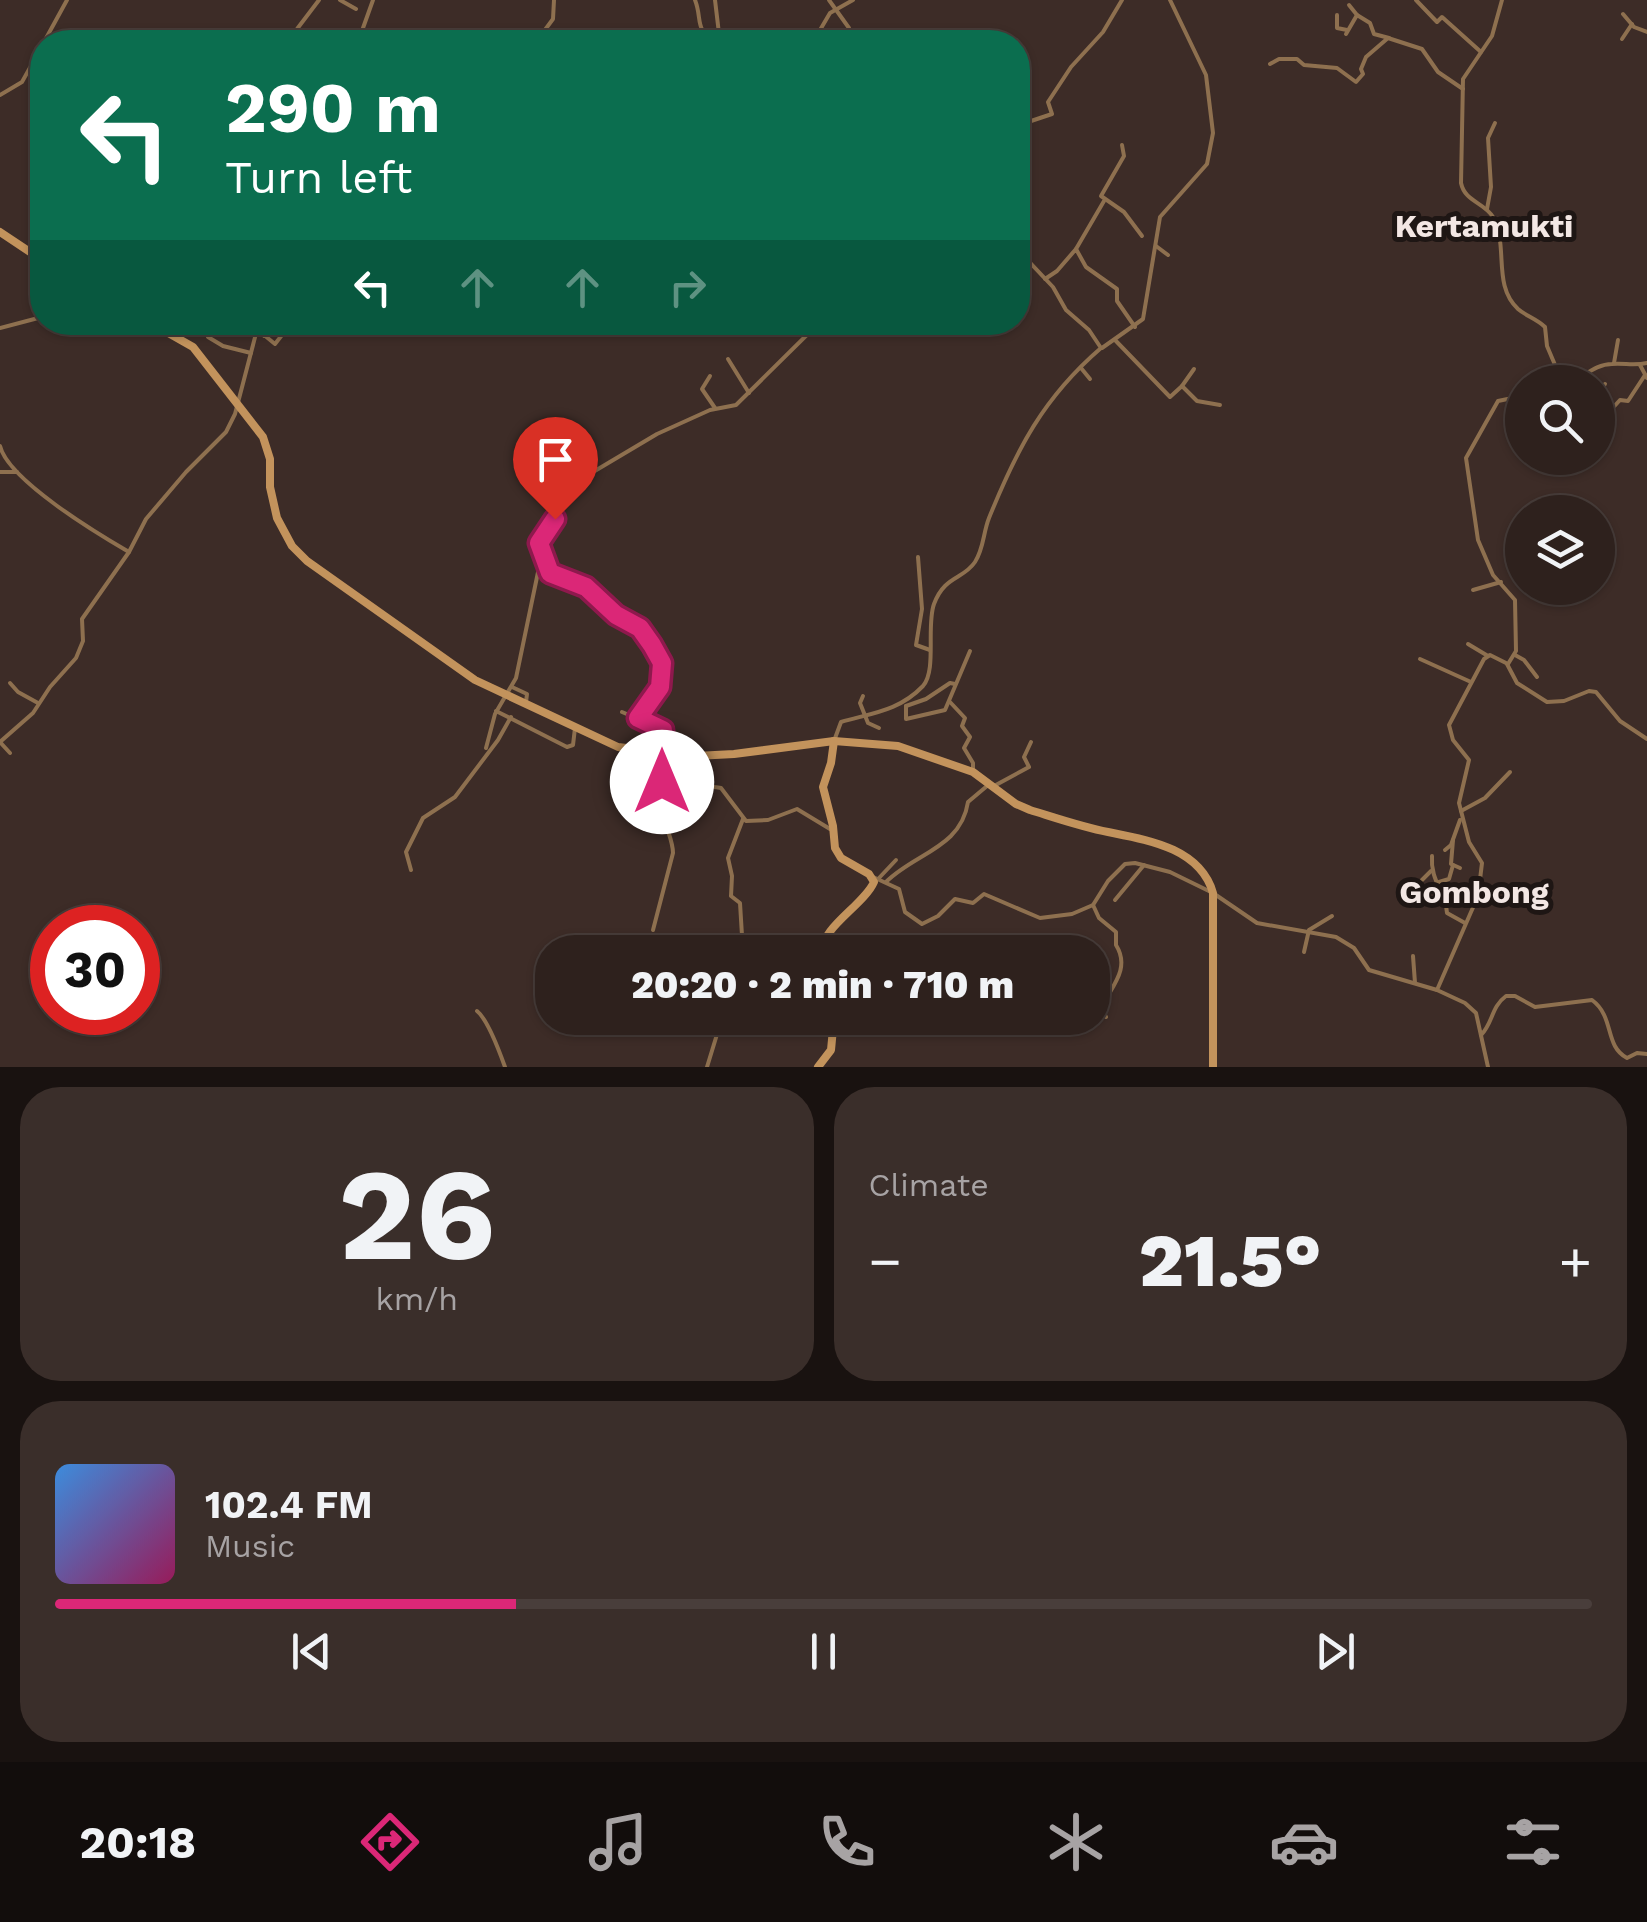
<!DOCTYPE html>
<meta charset="utf-8">
<style>
:root{--surface:#2e211d;--page:#3a2e2a;--text:#f1f3f6;--muted:#a7a3a4;--line:#493e3b;--accent:#db2777}
body{margin:0;font-family:"Work Sans",sans-serif;background:var(--page);color:var(--text);height:100vh;display:flex;flex-direction:column;font-size:38px;white-space:nowrap}
*{box-sizing:border-box;margin:0}
p{font-size:32px;color:var(--muted)}
.icon{flex:none;width:55px;height:55px;fill:none;stroke:currentColor;stroke-width:2;stroke-linecap:round;stroke-linejoin:round}
.map{position:relative;height:1067px;overflow:hidden}
.drawer{display:flex;flex-direction:column;gap:20px;padding:20px;background:#191210;flex:1}
.drawer>*{flex:none}
.top-card{position:absolute;left:30px;top:30px;width:1000px;height:305px;border-radius:40px;box-shadow:0 2px 8px #0004,0 0 0 2px var(--line);background:#0b6e4f;color:#fff;overflow:hidden}
.fabs{position:absolute;left:1505px;top:365px;display:grid;gap:20px}
.fabs a{display:grid;place-items:center;width:110px;height:110px;border-radius:50%;background:var(--surface);box-shadow:0 2px 8px #0004,0 0 0 2px var(--line);font-size:50px}
.speed{position:absolute;left:30px;top:905px;display:flex;gap:20px;font-size:50px;font-weight:700;text-align:center}
.speed>*{display:grid;place-content:center;width:130px;height:130px;border-radius:50%;background:var(--surface);box-shadow:0 2px 8px #0004,0 0 0 2px var(--line);line-height:1}
.speed .limit{border:15px solid #d22;background:#fff;color:#111}
.pin{position:absolute;display:grid;place-items:center;width:85px;height:85px;color:#fff;margin:-102px -42px;border-radius:50% 50% 50% 0;rotate:-45deg;box-shadow:0 0 10px #0007}
.pin .icon{rotate:45deg}
.me{position:absolute;width:110px;margin:-55px;rotate:0deg;stroke-linejoin:round;filter:drop-shadow(0 0 8px #0008)}
.turn{display:flex;align-items:center;gap:35px;height:210px;padding:0 30px;font-size:45px}
.turn .icon{width:130px;height:130px;stroke-width:2.5}
.turn b{display:block;font-size:70px;line-height:85px}
.lanes{display:flex;align-items:center;height:95px;padding:0 30px;background:#0003;justify-content:center;gap:50px;direction:ltr}
.lanes .off{opacity:.35}
.big{font-size:75px;font-weight:800;line-height:1.1}
.drawer .widget{flex:1;display:flex;flex-direction:column;justify-content:center;gap:15px;min-width:0;padding:0 35px;border-radius:40px;background:var(--page)}
.drawer .dial{align-items:center;gap:0}
.dial b{font-size:130px;line-height:1}
.song{display:flex;align-items:center;gap:30px}
.cover{width:120px;height:120px;border-radius:15px;background:linear-gradient(135deg,hsl(210 70% 55%),hsl(330 70% 35%))}
.played{height:10px;border-radius:5px;background:linear-gradient(90deg,var(--accent) 30%,var(--line) 30%)}
.keys{display:flex;justify-content:space-around;direction:ltr}
.heat{display:flex;justify-content:space-between;align-items:center;font-size:55px;direction:ltr}
.drawer .tiles{flex:1;display:grid;gap:20px;grid-template-columns:1fr 1fr}
.widget:last-child{grid-column:span 2}
.trip{position:absolute;left:535px;top:935px;width:575px;height:100px;border-radius:40px;background:var(--surface);box-shadow:0 2px 8px #0004,0 0 0 2px var(--line);font-weight:800;line-height:100px;text-align:center}
.menu{display:flex;height:160px;justify-content:space-around;align-items:center;background:#120d0c;color:var(--muted)}
.menu .icon{width:70px;height:70px}
.menu .on{color:var(--accent)}
.menu b{font-size:45px;color:var(--text)}
.map>svg:first-child{display:block}
.lines{fill:none;stroke-linecap:round;stroke-linejoin:round}
.street{stroke:#8e704f;stroke-width:4}
.secondary{stroke:#c3935c;stroke-width:8}
.route-casing{stroke:#8e194d;stroke-width:25}
.route{stroke:#db2777;stroke-width:18}
.labels{text-anchor:middle;stroke-width:10;stroke-linejoin:round;paint-order:stroke}
.quarter-label{font-size:32px;font-weight:bold;fill:#f3e7e4;stroke:#1e1614}
</style>
<div class="map">
<svg width="1647" height="1067" viewBox="0 0 1647 1067">
<rect width="100%" height="100%" fill="#3d2c27"/>
<g class="lines">
<g class="street">
<path d="M340 0 356 9"/>
<path d="M695 0C703 20 693 31 718 42"/>
<path d="M715 0 720 42"/>
<path d="M829 0 849 28 847 42"/>
<path d="M1416 0 1437 22 1442 17 1481 52"/>
<path d="M1502 0 1492 36 1463 79 1461 183C1465 202 1484 202 1493 217 1509 246 1492 285 1518 309 1526 316 1537 319 1545 327L1547 346 1558 372 1555 382"/>
<path d="M1349 5 1357 15"/>
<path d="M1623 14 1634 27 1647 32"/>
<path d="M1337 15V28L1347 30"/>
<path d="M904 32 924 36 928 42"/>
<path d="M1346 34 1357 15 1370 23 1374 34 1389 38"/>
<path d="M1622 39 1632 24"/>
<path d="M44 42 67 0"/>
<path d="M279 42 297 29 319 0"/>
<path d="M358 42 373 0"/>
<path d="M536 42 553 19 554 0"/>
<path d="M813 42 830 13 853 0"/>
<path d="M1270 64 1279 59H1297L1304 65 1337 68 1356 82 1363 74 1361 69 1366 57 1388 38 1422 49 1438 72 1463 89"/>
<path d="M0 95 22 82 42 46"/>
<path d="M1018 133 1031 121 1052 114 1048 102 1071 67 1103 32 1122 0"/>
<path d="M1122 145 1124 156 1101 196 1124 212 1142 236"/>
<path d="M1487 209 1491 187 1488 138 1495 123"/>
<path d="M1156 246 1168 255"/>
<path d="M1076 249 1104 201"/>
<path d="M1045 279 1057 271 1076 249 1086 267 1117 289V301L1135 327"/>
<path d="M909 322 911 328"/>
<path d="M0 328 42 317"/>
<path d="M264 335 275 344 289 326"/>
<path d="M264 336 271 322"/>
<path d="M208 337 223 346 251 353"/>
<path d="M1115 340 1170 397 1182 386 1197 401 1220 405"/>
<path d="M1102 348 1143 319 1160 217 1207 164 1213 133 1206 75 1170 0"/>
<path d="M728 359 749 393"/>
<path d="M1614 363 1618 340"/>
<path d="M1640 365 1647 378"/>
<path d="M1081 368 1090 379"/>
<path d="M710 376 702 389 715 408"/>
<path d="M1572 382C1585 376 1596 364 1612 364 1625 363 1634 366 1647 363"/>
<path d="M1605 384 1601 390 1606 413"/>
<path d="M1182 386 1194 369"/>
<path d="M1598 424 1620 400 1628 401 1645 375"/>
<path d="M0 446C8 480 98 534 129 552"/>
<path d="M0 472H17"/>
<path d="M918 557 922 609 916 645 930 650"/>
<path d="M1473 590 1501 582"/>
<path d="M1468 644 1488 656"/>
<path d="M1515 655 1524 660 1537 677"/>
<path d="M1420 659 1471 682"/>
<path d="M1507 664 1517 683 1547 702 1564 701 1589 691 1596 692 1620 721 1647 739"/>
<path d="M10 683 18 692 38 703"/>
<path d="M512 687 527 694 526 702"/>
<path d="M863 696 860 703 868 723 879 728"/>
<path d="M950 702 965 718 962 726 970 737 964 748 973 763V771"/>
<path d="M906 706V719L945 710 970 651"/>
<path d="M906 706 926 699 950 683 955 684"/>
<path d="M496 711 567 747 573 745 575 728"/>
<path d="M622 712 662 729V780C681 798 699 783 721 788L746 821 768 820 797 809 830 829"/>
<path d="M637 718 660 687 661 663 652 645 638 626 616 615 588 588 550 574 540 540 569 491 588 475 657 434 710 410 736 405 820 322"/>
<path d="M834 741 841 722C872 713 899 711 923 686 937 670 926 626 934 604 945 575 963 580 975 562 984 548 983 533 989 518 1017 449 1043 398 1101 348L1089 330 1066 310 1053 287 1018 250"/>
<path d="M486 748 495 714 516 678 542 553"/>
<path d="M10 753 0 742 33 713 50 687 76 658 83 641 82 619 129 552 146 519 186 472 226 432 235 414 259 322"/>
<path d="M994 786 1029 767 1024 757 1031 742"/>
<path d="M1461 811 1485 798 1510 772"/>
<path d="M1453 840 1451 864 1460 868"/>
<path d="M1445 850 1451 845 1460 820"/>
<path d="M1432 856C1430 881 1446 892 1447 913L1465 923"/>
<path d="M411 870 406 852 423 818 455 797 498 740 511 717"/>
<path d="M873 877 899 889 905 912 922 924 938 916 955 899 973 903 984 894 1040 918 1072 914 1093 905 1108 881 1125 864 1135 863 1170 872 1213 893 1257 923 1336 937 1354 948 1369 970 1437 990"/>
<path d="M879 878 896 860"/>
<path d="M1407 881 1420 882 1431 871"/>
<path d="M886 882C915 853 961 848 968 802L987 786"/>
<path d="M1439 882 1449 879 1453 865"/>
<path d="M1115 900 1144 865"/>
<path d="M1093 905 1099 918 1116 932V945C1131 969 1111 987 1101 1008L1106 1017"/>
<path d="M653 930 673 853C673 837 661 821 664 806L683 791"/>
<path d="M743 952 740 903 731 896 732 876 728 858 743 819"/>
<path d="M1304 952 1309 930 1332 916"/>
<path d="M1413 956 1415 983"/>
<path d="M477 1011C487 1019 500 1053 505 1067"/>
<path d="M1481 1035C1493 1023 1491 1007 1506 996H1515L1535 1007 1592 1000C1615 1017 1604 1046 1627 1058L1637 1053 1647 1054"/>
<path d="M707 1067 722 1018"/>
<path d="M1488 1067 1476 1013 1465 1003 1437 990 1478 896 1482 863 1469 842 1459 803 1469 760 1453 740 1449 725 1484 659 1490 655 1508 664 1516 651 1515 600 1493 575 1478 540 1466 458 1498 401 1522 396"/>
</g>
<g class="secondary">
<path d="M0 232 42 260"/>
<path d="M149 322 193 347 263 437 270 459V487L277 518 292 546 307 561 475 680 618 747 696 756 734 754 834 741 898 746 973 772 1016 804 1030 810C1056 818 1082 827 1108 832 1148 840 1200 848 1213 893V1067"/>
<path d="M823 952C819 929 864 905 874 882L869 874 841 858 835 848 833 826 823 787 831 763 834 741"/>
<path d="M818 1067 831 1050 834 1018"/>
</g>
</g>
<g class="lines">
<g class="route-casing">
<path id="route" d="M555 519 539 543 550 573 586 587 616 615 640 628 652 645 662 663 660 687 638 718 663 730 662 782"/>
</g>
<use href="#route" class="route"/>
</g>
<g class="labels">
<g class="quarter-label">
<text x="1484" y="237">Kertamukti</text>
<text x="1474" y="903">Gombong</text>
</g>
</g>
</svg>
<div class="fabs">
<a><svg class="icon" aria-label="search" viewBox="0 0 24 24"><circle cx="10" cy="10" r="6"/><path d="M15 15l6 6"/></svg></a>
<a><svg class="icon" aria-label="layers" viewBox="0 0 24 24"><path d="M12 4l9 5-9 5-9-5zM3 14l9 5 9-5"/></svg></a>
</div>
<div class="speed"><div class="limit">30</div></div>
<div class="pin" style="left:555px;top:519px;background:#d93025"><svg class="icon" aria-label="arrive" viewBox="0 0 24 24"><path d="M6 21V4h12l-3 4 3 4H6"/></svg></div>
<svg class="me" style="left:662px;top:782px" viewBox="-20 -20 40 40"><circle r="19" fill="#fff"/><path d="M0-13L10 11 0 6-10 11z" fill="#db2777"/></svg>
<div class="trip">20:20 · 2 min · 710 m</div>
<div class="top-card">
<div class="turn"><svg class="icon" aria-label="left" viewBox="0 0 24 24"><path d="M17 20v-9H6M10 6l-5 5 5 5"/></svg><div><b>290 m</b>Turn left</div></div>
<div class="lanes"><svg class="icon" aria-label="left" viewBox="0 0 24 24"><path d="M17 20v-9H6M10 6l-5 5 5 5"/></svg><svg class="icon off" aria-label="ahead" viewBox="0 0 24 24"><path d="M12 20V5M6 11l6-6 6 6"/></svg><svg class="icon off" aria-label="ahead" viewBox="0 0 24 24"><path d="M12 20V5M6 11l6-6 6 6"/></svg><svg class="icon off" aria-label="right" viewBox="0 0 24 24"><path d="M7 20v-9h11M14 6l5 5-5 5"/></svg></div>
</div>
</div>
<section class="drawer">
<div class="tiles">
<div class="widget dial"><b>26</b><p>km/h</p></div>
<div class="widget"><p>Climate</p>
<div class="heat"><a>−</a><b class="big">21.5°</b><a>+</a></div>
</div>
<div class="widget">
<div class="song"><i class="cover"></i><div><b>102.4 FM</b><p>Music</p></div></div>
<div class="played"></div>
<div class="keys"><svg class="icon" aria-label="previous" viewBox="0 0 24 24"><path d="M18 5L8 12l10 7zM5 5v14"/></svg><svg class="icon" aria-label="pause" viewBox="0 0 24 24"><path d="M8 5v14M16 5v14"/></svg><svg class="icon" aria-label="next" viewBox="0 0 24 24"><path d="M6 5l10 7-10 7zM19 5v14"/></svg></div>
</div>
</div>
</section>
<nav class="menu">
<b>20:18</b>
<svg class="icon on" aria-label="directions" viewBox="0 0 24 24"><path d="M12 3l9 9-9 9-9-9zM9 14v-3h6M13 9l2 2-2 2"/></svg>
<svg class="icon" aria-label="music" viewBox="0 0 24 24"><path d="M9 18V5l10-2v13"/><circle cx="6" cy="18" r="3"/><circle cx="16" cy="16" r="3"/></svg>
<svg class="icon" aria-label="phone" viewBox="0 0 24 24"><path d="M5 4h4l2 5-3 2q2 4 5 5l2-3 5 2v4C11 20 4 13 5 4z"/></svg>
<svg class="icon" aria-label="climate" viewBox="0 0 24 24"><path d="M12 3v18M4 7l16 10M4 17L20 7"/></svg>
<svg class="icon" aria-label="car" viewBox="0 0 24 24"><path d="M5 17H2v-5l4-1 3-4h7l3 4 3 1v5h-3M9 17h6M6 11h13"/><circle cx="7" cy="17" r="2"/><circle cx="17" cy="17" r="2"/></svg>
<svg class="icon" aria-label="filters" viewBox="0 0 24 24"><path d="M4 7h16M4 17h16"/><circle cx="9" cy="7" r="2"/><circle cx="15" cy="17" r="2"/></svg>
</nav>
